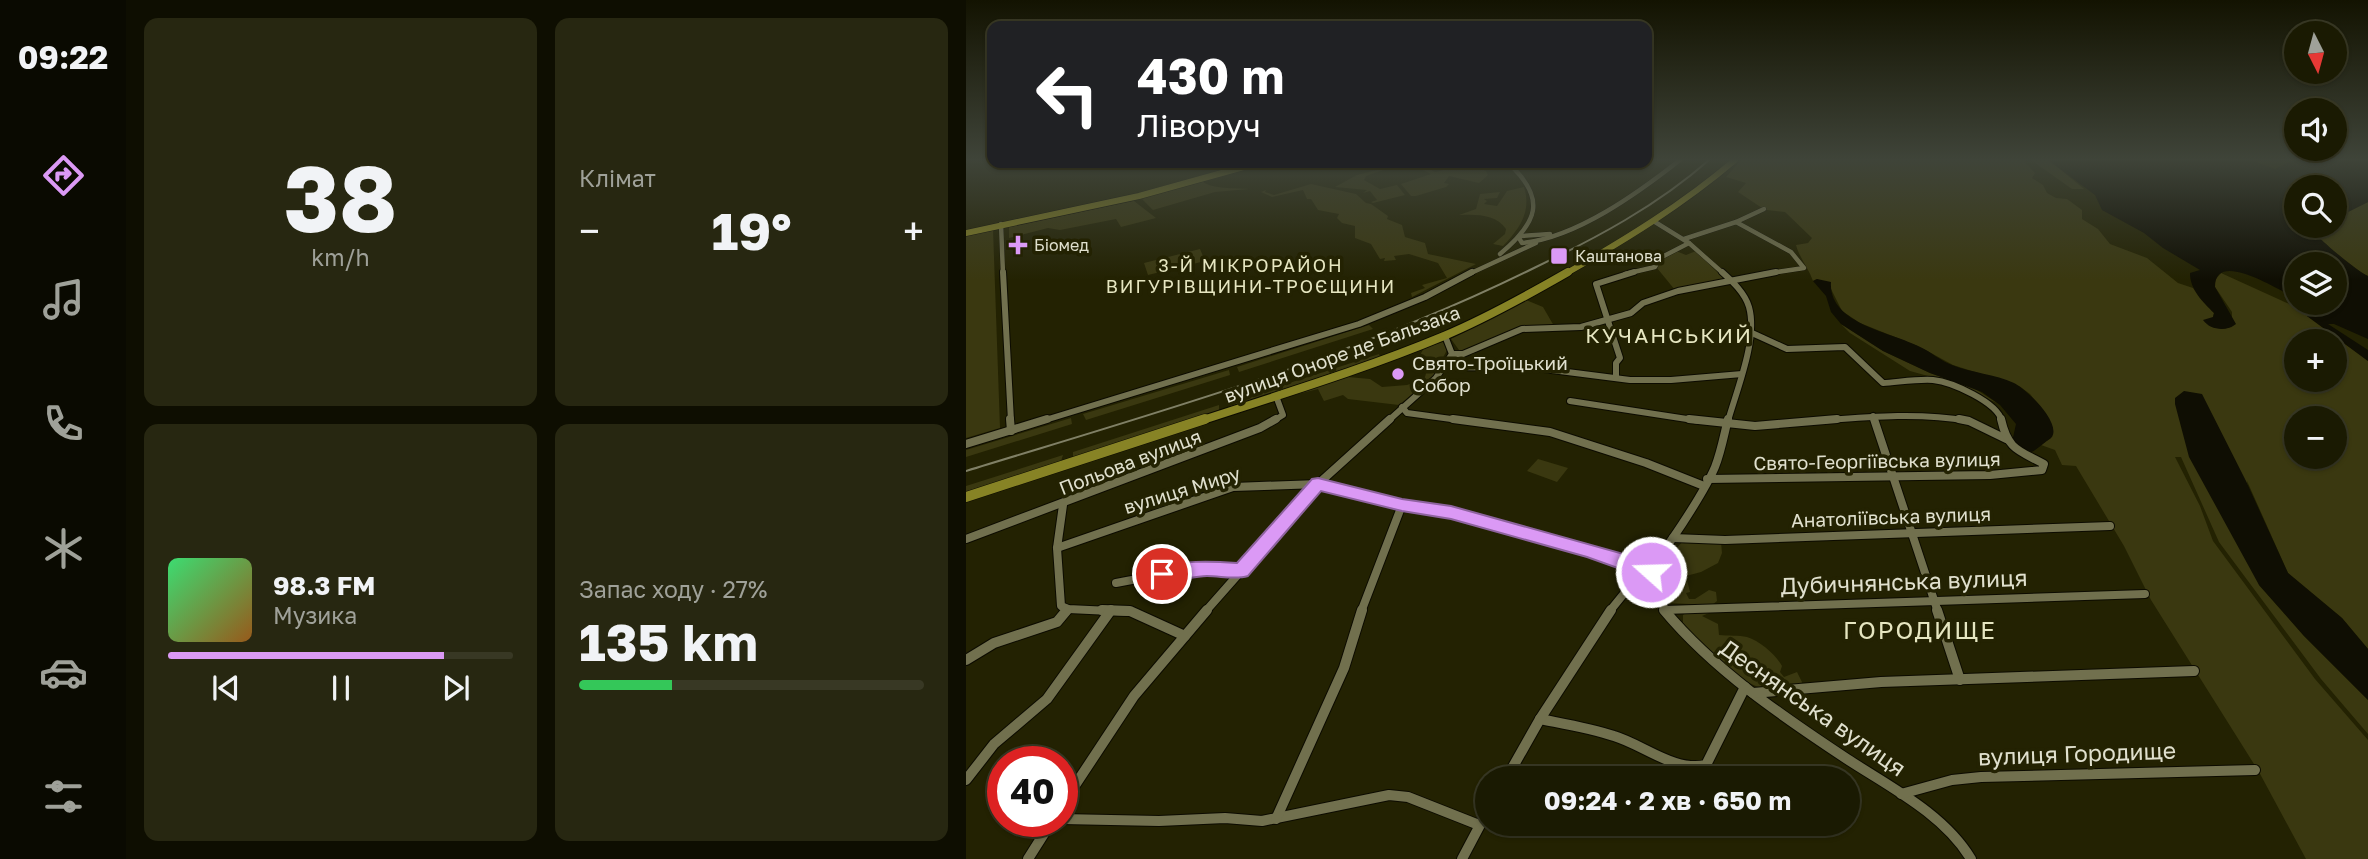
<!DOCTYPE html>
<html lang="uk">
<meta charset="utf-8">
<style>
:root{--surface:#1a1a02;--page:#272711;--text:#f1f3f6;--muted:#9fa199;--line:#383824;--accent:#db99f5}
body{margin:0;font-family:"Golos Text",sans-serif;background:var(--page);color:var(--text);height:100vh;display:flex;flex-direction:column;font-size:26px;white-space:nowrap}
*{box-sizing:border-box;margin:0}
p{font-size:23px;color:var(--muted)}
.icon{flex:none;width:38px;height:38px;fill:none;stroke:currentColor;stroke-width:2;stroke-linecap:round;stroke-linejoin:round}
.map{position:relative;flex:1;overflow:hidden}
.panel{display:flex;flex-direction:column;gap:18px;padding:18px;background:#0e0e01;width:840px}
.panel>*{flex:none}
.guide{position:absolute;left:21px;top:21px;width:665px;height:147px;border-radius:14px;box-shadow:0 2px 5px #0004,0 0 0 2px var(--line);background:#202124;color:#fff;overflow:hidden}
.needle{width:46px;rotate:174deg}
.fabs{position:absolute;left:1318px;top:21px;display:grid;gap:14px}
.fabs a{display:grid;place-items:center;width:63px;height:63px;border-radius:50%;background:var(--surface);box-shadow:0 2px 5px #0004,0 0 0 2px var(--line);font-size:35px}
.speed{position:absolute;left:21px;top:746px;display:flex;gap:14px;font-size:35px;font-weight:700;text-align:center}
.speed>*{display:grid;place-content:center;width:91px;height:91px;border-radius:50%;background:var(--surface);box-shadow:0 2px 5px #0004,0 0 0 2px var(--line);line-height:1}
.speed .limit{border:10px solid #d22;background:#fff;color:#111}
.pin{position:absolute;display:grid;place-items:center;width:60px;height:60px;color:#fff;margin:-30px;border:4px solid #fff;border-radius:50%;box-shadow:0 2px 7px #0007}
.me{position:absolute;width:77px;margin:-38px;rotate:290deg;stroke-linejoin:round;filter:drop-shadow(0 0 5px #0008)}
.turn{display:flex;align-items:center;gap:24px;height:147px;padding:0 35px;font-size:32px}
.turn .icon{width:91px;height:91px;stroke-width:2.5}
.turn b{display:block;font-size:49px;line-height:60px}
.big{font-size:52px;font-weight:700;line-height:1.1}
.panel .widget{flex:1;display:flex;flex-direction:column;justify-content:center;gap:10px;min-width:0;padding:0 24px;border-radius:14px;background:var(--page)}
.panel .dial{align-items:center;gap:0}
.dial b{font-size:91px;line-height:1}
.song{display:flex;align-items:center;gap:21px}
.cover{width:84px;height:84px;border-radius:10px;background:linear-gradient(135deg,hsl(140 70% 55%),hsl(30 70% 35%))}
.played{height:7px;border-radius:4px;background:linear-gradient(90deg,var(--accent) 80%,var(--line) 80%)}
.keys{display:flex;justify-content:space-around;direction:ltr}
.heat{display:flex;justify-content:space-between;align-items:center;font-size:38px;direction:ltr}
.charge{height:10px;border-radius:5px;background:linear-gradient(90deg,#34c759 27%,var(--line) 0)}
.panel .tiles{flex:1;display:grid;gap:18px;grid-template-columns:repeat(2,1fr)}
.trip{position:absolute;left:509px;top:766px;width:385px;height:70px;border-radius:35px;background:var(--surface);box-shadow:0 2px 5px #0004,0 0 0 2px var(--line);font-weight:700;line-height:70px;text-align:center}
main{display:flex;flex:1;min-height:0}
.tabs{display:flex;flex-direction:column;width:126px;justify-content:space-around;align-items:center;background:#0a0a01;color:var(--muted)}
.tabs .icon{width:49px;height:49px}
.tabs .active{color:var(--accent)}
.tabs b{font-size:32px;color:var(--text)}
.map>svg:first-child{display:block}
.green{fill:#3a3810;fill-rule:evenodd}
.water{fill:#0f0e03}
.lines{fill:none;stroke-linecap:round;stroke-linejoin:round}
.minor-far3-casing{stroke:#0c0b00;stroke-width:5}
.minor-far2-casing{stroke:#0c0b00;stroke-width:8}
.minor-far1-casing{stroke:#0c0b00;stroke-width:10}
.minor-casing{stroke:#0c0b00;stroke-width:12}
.major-far2-casing{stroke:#0c0b00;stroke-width:7}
.major-far1-casing{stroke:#0c0b00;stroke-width:10}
.major-casing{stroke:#0c0b00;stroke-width:11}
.minor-far3{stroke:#71704e;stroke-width:4.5}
.minor-far2{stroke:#71704e;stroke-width:6}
.minor-far1{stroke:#71704e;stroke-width:8}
.minor{stroke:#71704e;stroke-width:10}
.major-far2{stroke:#878325;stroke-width:6}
.major-far1{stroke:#878325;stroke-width:8}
.major{stroke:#878325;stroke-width:10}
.tram{stroke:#808066;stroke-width:2}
.route{fill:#db99f5;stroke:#8e639f;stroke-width:2}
.poi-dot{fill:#db99f5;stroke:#232202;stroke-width:2.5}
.labels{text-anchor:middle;stroke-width:7;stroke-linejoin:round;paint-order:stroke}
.far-poi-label{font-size:16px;fill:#e0e0ce;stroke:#232202;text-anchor:start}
.far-neighbourhood-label{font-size:18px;letter-spacing:2px;fill:#e6e6c1;stroke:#232202}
.street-label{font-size:19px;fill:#e0e0ce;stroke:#232202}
.poi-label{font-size:19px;fill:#e0e0ce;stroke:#232202;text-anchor:start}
.neighbourhood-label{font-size:21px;letter-spacing:2px;fill:#e6e6c1;stroke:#232202}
.near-street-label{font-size:23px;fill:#e0e0ce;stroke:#232202}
.near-neighbourhood-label{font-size:24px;letter-spacing:2px;fill:#e6e6c1;stroke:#232202}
</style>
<main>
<nav class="tabs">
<b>09:22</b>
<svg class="icon active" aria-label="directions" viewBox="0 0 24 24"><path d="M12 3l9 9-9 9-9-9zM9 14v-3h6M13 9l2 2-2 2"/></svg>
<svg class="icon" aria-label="music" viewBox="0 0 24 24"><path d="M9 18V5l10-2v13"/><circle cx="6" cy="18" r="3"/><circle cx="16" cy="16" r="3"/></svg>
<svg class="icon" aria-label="phone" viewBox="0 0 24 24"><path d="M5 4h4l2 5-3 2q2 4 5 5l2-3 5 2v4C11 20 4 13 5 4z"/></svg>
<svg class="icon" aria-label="climate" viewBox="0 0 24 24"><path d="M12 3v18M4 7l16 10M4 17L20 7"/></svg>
<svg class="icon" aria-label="car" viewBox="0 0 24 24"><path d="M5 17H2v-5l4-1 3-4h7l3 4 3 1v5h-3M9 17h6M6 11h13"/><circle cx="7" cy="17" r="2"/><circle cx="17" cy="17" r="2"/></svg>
<svg class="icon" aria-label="filters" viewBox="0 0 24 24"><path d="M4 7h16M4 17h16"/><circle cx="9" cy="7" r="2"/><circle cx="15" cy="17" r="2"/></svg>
</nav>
<section class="panel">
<div class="tiles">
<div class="widget dial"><b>38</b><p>km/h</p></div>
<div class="widget"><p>Клімат</p>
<div class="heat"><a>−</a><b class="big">19°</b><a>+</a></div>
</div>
<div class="widget">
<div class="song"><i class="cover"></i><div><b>98.3 FM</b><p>Музика</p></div></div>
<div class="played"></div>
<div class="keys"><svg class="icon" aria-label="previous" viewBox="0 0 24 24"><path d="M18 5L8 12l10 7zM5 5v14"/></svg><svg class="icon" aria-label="pause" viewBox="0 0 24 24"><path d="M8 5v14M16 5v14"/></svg><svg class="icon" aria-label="next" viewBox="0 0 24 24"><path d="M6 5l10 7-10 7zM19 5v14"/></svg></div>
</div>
<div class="widget"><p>Запас ходу · 27%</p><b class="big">135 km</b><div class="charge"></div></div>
</div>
</section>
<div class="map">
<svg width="1402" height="859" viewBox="0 0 1402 859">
<rect width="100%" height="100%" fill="#232202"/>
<g class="green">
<path d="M775 160H1057L1069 173 1066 178 1077 185 1081 193 1090 198 1101 199 1116 210V219L1132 229 1144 244 1181 258 1212 283 1227 288 1248 313 1247 317 1256 329 1266 327V312L1249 287V280L1255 273 1343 313 1341 316 1402 361V649L1376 618 1322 573 1281 481 1293 585 1338 636 1402 700V734L1355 679 1253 542 1215 457H1209L1234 506 1247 541 1349 679 1402 740V859H1340L1293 772 1185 600 1158 546 1110 466 1096 465 1089 450 1075 445 1085 438 1080 414 1064 394 1053 386 987 365 954 347 894 323 876 311 864 287 851 279 847 281C843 269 833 257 830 245L842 243 846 238 819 212 801 210 776 220 799 210 772 192 780 183 760 177ZM1330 341H1368V380H1330ZM1330 418H1368V457H1330Z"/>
<path d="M1065 160 1084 161 1118 189H1106Z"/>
<path d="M424 163H462L460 167 469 172C484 168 506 164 520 171L522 175 513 183 483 176 478 183 483 184 480 187 450 196H445L435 184 465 174C439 160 427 167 400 176L398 180 414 189 431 185 439 195 407 203 405 202 411 200 404 191 397 193 401 190 369 187 391 175 418 168Z"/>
<path d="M237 182C247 189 269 188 283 189L249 192 187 210 176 199Z"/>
<path d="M345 184 390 194 400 203 405 204 422 216 421 219 436 225 439 237 459 243 462 254 510 264 446 297 445 293 459 288 456 285 481 278 472 263 443 254 428 256 430 260 418 261 419 258 414 259 405 244 389 238V226L376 223 371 218 373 214 352 210 345 199H341L337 190 306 197 295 192 300 190 299 192 308 195Z"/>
<path d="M558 187C566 212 553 229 537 246L527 244 539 234 540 229C530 214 510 214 493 215L510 209 514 194 534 192 531 198 518 199 521 201 518 204 531 206 541 191Z"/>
<path d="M168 201 190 218 155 227 150 219 94 230 82 228 43 238V227Z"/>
<path d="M1402 202V276C1393 273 1346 234 1343 226H1368L1369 213 1382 212Z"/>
<path d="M27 229 34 428 0 438V235Z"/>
<path d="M234 249 239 261 182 275 178 263Z"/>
<path d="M710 251 720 255 730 251 758 279 709 290 691 268 695 259Z"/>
<path d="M560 300 577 307 588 326 554 327 498 352 493 350 485 339Z"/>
<path d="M875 324 917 351 964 373 1006 387 1031 403 987 383 944 371 884 333Z"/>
<path d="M403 325 407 329 273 372 271 367Z"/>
<path d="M477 342 481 350 467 377 433 405 382 399 377 395 358 401 352 389 316 398 382 377 404 379 416 387 441 385 458 379C463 370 459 364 453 357L458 348Z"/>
<path d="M413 354 414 357 263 407 261 403Z"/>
<path d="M263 370 264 375 120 420 117 414Z"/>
<path d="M253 405V410L107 457V452Z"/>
<path d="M105 418 106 424 0 457V450Z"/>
<path d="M97 455 95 461 0 492V486Z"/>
<path d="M572 459 602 468 591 482 561 471Z"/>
<path d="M718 540 755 542 756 553 752 563 735 572 720 576 724 592 720 593 723 599H729L743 590 750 592 751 601 746 605 702 603V597L711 596 698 578 699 561Z"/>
<path d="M750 610 736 616 752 624 753 635C762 636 773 635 781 637 794 641 810 655 816 666L814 672 818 677 831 672 836 682 834 688C824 688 811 691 801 689 774 686 733 644 717 623V615L721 612Z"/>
</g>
<g class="water">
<path d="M1082 160H1285L1309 169 1327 160H1402V202L1382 212 1369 213 1368 187H1330V226H1343C1346 234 1393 273 1402 276V339L1368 324H1362L1402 350V361L1341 316 1342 307 1339 303H1368V264H1330V298C1315 292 1249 248 1249 287L1270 324C1260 332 1244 330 1237 320L1247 317 1248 313C1237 302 1224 290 1224 273L1234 270 1197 248 1178 233 1136 210 1129 195Z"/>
<path d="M851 279 865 282C862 324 925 332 954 347 965 352 975 361 986 365 1006 373 1029 374 1048 383 1060 389 1095 422 1086 437 1085 438 1078 443 1077 444 1061 457 1064 453 1046 442L1050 424 1034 405 1016 392 964 373 917 351 875 324 865 312 860 296 847 281Z"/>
<path d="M1218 391 1236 394 1280 481 1322 573 1376 618 1402 649V700L1338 636 1293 585 1223 457 1209 404V398Z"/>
</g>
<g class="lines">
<g class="minor-far3-casing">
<g id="minor-far3">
<path d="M689 222 723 243 758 274"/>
<path d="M770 222 798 209"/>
<path d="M35 224 37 274"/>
<path d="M555 236 584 234"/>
<path d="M553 238 556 243C610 238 672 193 714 160"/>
<path d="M718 239 770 222 825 252 838 268 798 274"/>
<path d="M534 254C571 223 582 199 542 163"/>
<path d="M503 274 570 243"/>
<path d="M659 274 689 267 694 258 723 243"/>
</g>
</g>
<g class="minor-far2-casing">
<g id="minor-far2">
<path d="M37 272 45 421"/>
<path d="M756 272C766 281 779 293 783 307 792 339 771 389 762 421"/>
<path d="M786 333 821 349 879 347 917 383C933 382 951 379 967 380 986 382 1031 402 1036 421"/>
<path d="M486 354H497L556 329 615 327 665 313 677 303 712 291 810 272"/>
<path d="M477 367 570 368 664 380H705L776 374"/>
<path d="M650 378V363L654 358 630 284 668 272"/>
<path d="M604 401 734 421"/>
<path d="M436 407 441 413 500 421"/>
<path d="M907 416 909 421"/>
<path d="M76 421 393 324 459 297 506 272"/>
<path d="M307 421 317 415 310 396"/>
<path d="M422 421 470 378 486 354 479 336"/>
<path d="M850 421C901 417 952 412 1002 421"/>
</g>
</g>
<g class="minor-far1-casing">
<g id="minor-far1">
<path d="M44 419 45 431"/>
<path d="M487 419 584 432 680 463 738 486"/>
<path d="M723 419 789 426 871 419"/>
<path d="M908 419 972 612"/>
<path d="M993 419 1003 421 1040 439"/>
<path d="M0 444 81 419"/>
<path d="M741 479 1024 475 1076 470 1078 464C1052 450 1042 450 1035 419"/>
<path d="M97 505 91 548 95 606 102 609 166 612"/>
<path d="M707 538 759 540 1144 526"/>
<path d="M0 539 294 428 310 419"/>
<path d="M91 548 267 487 352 484 436 505 485 513 624 550 678 569"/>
<path d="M678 574 677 570C694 565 741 486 749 467 755 452 758 435 762 419"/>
<path d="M683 574 700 612"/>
<path d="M150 583 219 570H275"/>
<path d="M698 610 1179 594"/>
<path d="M100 612 102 609"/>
<path d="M239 612 352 484 424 419"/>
<path d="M395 612 436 505"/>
<path d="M643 612 669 580 681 574"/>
</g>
</g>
<g class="minor-casing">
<g id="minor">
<path d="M136 610 164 611 219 636"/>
<path d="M698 610C748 670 816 716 881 759 924 787 978 814 1005 859"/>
<path d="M971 610 994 680"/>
<path d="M0 660 28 643 91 622 101 610"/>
<path d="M787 693 915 682 1228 671"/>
<path d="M574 719C599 724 624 728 648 736 678 745 708 772 740 765L779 687"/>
<path d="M540 779 574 719 645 610"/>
<path d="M0 780 28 744 81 699 145 610"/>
<path d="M935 794 986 780 1015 777 1289 770"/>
<path d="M96 805 168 696 241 610"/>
<path d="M96 819 193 821 259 818 296 821 423 795 442 797 513 825"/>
<path d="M310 819 378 668 396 610"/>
<path d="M62 859 86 821"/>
<path d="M496 859 522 810"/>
</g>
</g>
<g class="major-far2-casing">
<g id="major-far2">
<path d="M0 233 173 196 292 163"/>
<path d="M599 274C659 240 716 205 769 160"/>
</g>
</g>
<g class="major-far1-casing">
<path id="major-far1" d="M234 421C316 394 399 369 478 336 521 318 562 295 602 272"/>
</g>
<g class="major-casing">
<path id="major" d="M0 497 239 419"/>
</g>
<use href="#minor-far3" class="minor-far3"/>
<use href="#minor-far2" class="minor-far2"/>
<use href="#minor-far1" class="minor-far1"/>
<use href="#minor" class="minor"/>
<use href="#major-far2" class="major-far2"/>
<use href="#major-far1" class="major-far1"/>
<use href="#major" class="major"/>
<path class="tram" d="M0 471C192 412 387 358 568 268 630 238 691 206 743 160"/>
</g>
<linearGradient id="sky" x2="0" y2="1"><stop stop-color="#131301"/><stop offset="0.57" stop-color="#3f4439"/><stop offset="1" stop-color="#3f4439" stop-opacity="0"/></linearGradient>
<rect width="1402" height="280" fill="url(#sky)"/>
<path class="route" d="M352 478 436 499 485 506 690 563 695 572 692 577 685 580 621 557 485 519 436 511 355 491 282 576C269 580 255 576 241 576 224 576 205 585 189 580L186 574 189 569C215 560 244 561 271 563L346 479Z"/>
<g class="poi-dot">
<path d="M48.5 234.5h7v7h7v7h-7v7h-7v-7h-7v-7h7z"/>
<rect x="584" y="247" width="18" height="18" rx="3.5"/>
<circle cx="432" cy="374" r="7"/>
</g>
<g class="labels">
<g class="far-poi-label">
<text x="68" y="251">Біомед</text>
<text x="609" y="262">Каштанова</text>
</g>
<g class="far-neighbourhood-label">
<text x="285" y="272">3-Й МІКРОРАЙОН<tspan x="285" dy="21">ВИГУРІВЩИНИ-ТРОЄЩИНИ</tspan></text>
</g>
<g class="street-label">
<text transform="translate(376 354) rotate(-20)" y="7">вулиця Оноре де Бальзака</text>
<text transform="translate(911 461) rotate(-1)" y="7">Свято-Георгіївська вулиця</text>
<text transform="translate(164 462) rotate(-21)" y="7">Польова вулиця</text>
<text transform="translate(216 490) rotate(-17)" y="7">вулиця Миру</text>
<text transform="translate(925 517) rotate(-2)" y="7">Анатоліївська вулиця</text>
</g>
<g class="poi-label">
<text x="446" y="370">Свято-Троїцький<tspan x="446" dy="22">Собор</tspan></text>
</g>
<g class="neighbourhood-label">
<text x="703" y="343">КУЧАНСЬКИЙ</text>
</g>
<g class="near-street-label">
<text transform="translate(938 582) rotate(-2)" y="8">Дубичнянська вулиця</text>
<text transform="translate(847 708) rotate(35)" y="8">Деснянська вулиця</text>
<text transform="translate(1111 754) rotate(-2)" y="8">вулиця Городище</text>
</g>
<g class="near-neighbourhood-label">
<text x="954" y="639">ГОРОДИЩЕ</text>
</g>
</g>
</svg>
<div class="fabs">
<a><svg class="needle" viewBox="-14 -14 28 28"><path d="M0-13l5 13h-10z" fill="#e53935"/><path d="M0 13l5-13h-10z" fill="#9fa199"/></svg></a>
<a><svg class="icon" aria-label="sound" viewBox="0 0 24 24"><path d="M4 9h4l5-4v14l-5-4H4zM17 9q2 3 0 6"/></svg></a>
<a><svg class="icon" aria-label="search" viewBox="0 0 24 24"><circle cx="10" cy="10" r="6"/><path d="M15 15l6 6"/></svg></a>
<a><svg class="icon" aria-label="layers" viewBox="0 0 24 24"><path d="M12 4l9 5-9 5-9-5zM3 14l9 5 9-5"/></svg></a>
<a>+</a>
<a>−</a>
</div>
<div class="speed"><div class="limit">40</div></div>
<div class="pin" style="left:196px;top:574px;background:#d93025"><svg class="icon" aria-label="arrive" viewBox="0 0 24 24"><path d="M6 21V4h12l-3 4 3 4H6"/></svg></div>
<svg class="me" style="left:685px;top:572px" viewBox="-20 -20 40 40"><circle r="17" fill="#db99f5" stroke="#fff" stroke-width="3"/><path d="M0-11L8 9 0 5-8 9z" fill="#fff"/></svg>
<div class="trip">09:24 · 2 хв · 650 m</div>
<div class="guide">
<div class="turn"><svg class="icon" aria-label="left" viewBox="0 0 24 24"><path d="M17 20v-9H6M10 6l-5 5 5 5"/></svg><div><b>430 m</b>Ліворуч</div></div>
</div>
</div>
</main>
